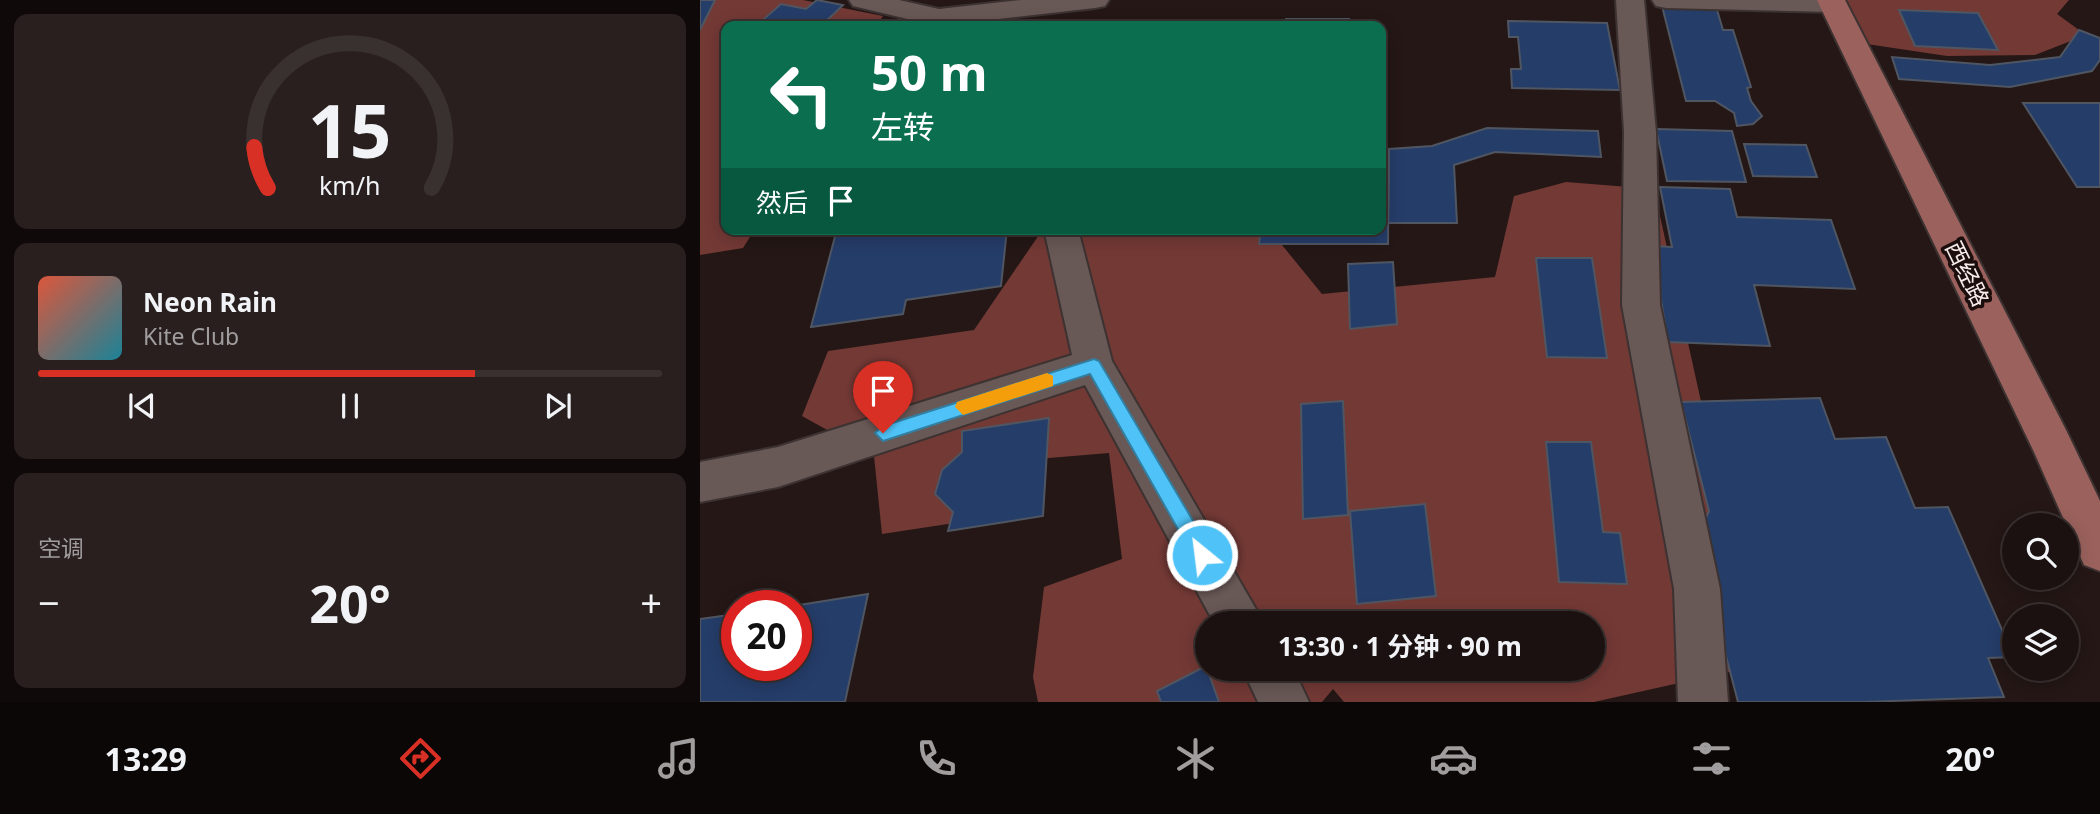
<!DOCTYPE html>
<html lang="zh">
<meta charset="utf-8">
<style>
:root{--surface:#1b1110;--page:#281f1e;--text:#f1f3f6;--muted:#a09d9f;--line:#393130;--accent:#d93025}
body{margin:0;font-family:"Noto Sans","Noto Sans SC",sans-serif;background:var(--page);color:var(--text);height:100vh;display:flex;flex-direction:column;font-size:26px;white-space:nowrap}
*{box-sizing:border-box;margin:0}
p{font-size:23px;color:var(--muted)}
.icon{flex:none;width:38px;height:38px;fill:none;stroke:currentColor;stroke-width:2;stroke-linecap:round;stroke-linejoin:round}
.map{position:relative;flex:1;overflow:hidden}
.details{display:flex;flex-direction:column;gap:14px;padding:14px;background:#0f0909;width:700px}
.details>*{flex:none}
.hud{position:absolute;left:21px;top:21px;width:665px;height:214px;border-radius:14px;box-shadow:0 4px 18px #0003,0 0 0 2px var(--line);background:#0b6e4f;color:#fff;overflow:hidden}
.controls{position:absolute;left:1302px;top:513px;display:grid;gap:14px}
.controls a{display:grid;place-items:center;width:77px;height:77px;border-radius:50%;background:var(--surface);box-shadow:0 4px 18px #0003,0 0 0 2px var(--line);font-size:35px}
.speed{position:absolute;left:21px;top:590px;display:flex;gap:14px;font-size:35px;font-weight:700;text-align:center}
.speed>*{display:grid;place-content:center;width:91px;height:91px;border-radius:50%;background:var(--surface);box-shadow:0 4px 18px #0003,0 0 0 2px var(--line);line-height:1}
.speed .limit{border:10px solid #d22;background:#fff;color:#111}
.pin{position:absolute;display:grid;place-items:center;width:60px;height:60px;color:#fff;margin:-72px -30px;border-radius:50% 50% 50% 0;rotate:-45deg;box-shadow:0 0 7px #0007}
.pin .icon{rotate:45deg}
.me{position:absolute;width:77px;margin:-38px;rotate:331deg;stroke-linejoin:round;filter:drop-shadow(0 0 5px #0008)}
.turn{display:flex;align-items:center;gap:24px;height:147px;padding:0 35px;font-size:32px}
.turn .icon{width:91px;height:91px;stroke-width:2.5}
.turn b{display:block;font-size:49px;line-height:60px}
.then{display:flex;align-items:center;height:66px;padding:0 35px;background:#0003;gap:14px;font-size:26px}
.big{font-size:52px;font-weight:700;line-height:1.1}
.details .card{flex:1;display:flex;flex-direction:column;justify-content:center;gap:10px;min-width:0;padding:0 24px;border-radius:14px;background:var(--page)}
.details .dial{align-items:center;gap:0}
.dial svg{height:182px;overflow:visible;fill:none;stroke:var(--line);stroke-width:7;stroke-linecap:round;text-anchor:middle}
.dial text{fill:var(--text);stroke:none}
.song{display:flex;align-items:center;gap:21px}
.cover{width:84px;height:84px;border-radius:10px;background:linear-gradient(135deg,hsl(10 70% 55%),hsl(190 70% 35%))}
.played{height:7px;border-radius:4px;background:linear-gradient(90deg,var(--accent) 70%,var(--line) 70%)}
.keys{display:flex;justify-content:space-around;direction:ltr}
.heat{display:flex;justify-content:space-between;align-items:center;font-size:38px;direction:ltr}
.trip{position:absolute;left:495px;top:611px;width:410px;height:70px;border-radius:35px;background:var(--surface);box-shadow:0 4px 18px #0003,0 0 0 2px var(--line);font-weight:700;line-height:70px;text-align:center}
.tab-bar{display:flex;height:112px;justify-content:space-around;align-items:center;background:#0b0706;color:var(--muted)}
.tab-bar .icon{width:49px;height:49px}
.tab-bar .selected{color:var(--accent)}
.tab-bar b{font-size:32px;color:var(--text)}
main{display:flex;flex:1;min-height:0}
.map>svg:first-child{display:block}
.forest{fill:#733935;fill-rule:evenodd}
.building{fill:#253d69;stroke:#4f5662;stroke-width:2}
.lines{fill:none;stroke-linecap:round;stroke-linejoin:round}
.minor-casing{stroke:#3c3231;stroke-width:4}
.major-casing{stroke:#3c3231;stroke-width:4}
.minor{fill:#685856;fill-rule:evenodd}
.major{fill:#9b625d;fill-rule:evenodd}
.route{fill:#4fc3f7;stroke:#337fa1;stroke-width:2}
.slow{fill:#f59e0b}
.labels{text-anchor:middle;stroke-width:7;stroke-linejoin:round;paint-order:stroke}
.street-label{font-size:23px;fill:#f6eceb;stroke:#1b0e0d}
</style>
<main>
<section class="details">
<div class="card dial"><svg viewBox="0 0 100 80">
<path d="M14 69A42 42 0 1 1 86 69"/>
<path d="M14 69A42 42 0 0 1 8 51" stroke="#d93025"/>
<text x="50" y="56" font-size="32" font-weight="700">15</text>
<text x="50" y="72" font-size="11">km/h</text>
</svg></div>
<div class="card">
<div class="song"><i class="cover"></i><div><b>Neon Rain</b><p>Kite Club</p></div></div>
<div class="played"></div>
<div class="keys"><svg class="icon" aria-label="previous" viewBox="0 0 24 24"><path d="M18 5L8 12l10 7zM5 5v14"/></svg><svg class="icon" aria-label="pause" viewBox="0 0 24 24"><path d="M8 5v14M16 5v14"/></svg><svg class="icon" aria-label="next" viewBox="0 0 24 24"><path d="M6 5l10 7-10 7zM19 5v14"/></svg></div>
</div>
<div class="card"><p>空调</p>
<div class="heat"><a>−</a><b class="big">20°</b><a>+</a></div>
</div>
</section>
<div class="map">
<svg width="1400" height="702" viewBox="0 0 1400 702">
<rect width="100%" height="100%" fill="#241716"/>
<g class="forest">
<path d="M0 0H103L183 16 176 26H26V229H55L43 248 0 255Z"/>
<path d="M1140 0H1369L1357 14 1386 35 1335 55 1247 56 1160 43Z"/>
<path d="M866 182 954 189 1021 492 1042 669 894 702H644L633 689 622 702H338L333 677 344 587 422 559 409 453 312 461 261 522 182 534 174 456 102 416 128 351 274 330 343 229H578L582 245 622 294 795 277 814 196ZM508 623H892V668H508Z"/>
</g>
<g class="building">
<path d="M0 0H15L0 30Z"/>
<path d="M117 0 143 5 121 26H56L81 4 106 9Z"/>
<path d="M961 2 1015 3 1023 30H1033L1051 87 1047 88 1051 101 1062 116 1053 124 1037 126 1034 113 1015 101H986Z"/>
<path d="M1199 10 1278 13 1298 50 1215 46Z"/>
<path d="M586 19H649V26H585Z"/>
<path d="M808 21 907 23 920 90 812 88 811 69H821L818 37H809Z"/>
<path d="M1379 30 1400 38V60L1392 71 1310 87 1199 79 1192 57 1290 65 1360 57Z"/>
<path d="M1323 103H1400V187H1377Z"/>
<path d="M787 128 898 131 901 157 795 152 754 165 757 223H688L689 149 732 146Z"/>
<path d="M956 129 1032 131 1046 182 967 181Z"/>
<path d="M1044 144 1106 145 1117 177 1053 176Z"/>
<path d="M681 149H689L688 244H559L561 229H681Z"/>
<path d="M960 187 1030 189 1037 217 1131 220 1155 289 1054 285 1070 346 968 342 952 246 972 247Z"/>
<path d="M137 229H307L301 286 206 300 203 314 111 327Z"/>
<path d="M836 258H892L907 358 847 357Z"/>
<path d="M693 262 697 324 650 329 648 264Z"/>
<path d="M1120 398 1135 439 1186 437 1215 508 1248 507 1314 657 1288 658 1304 697 1164 702H1038L996 541 1009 511 981 402Z"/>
<path d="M643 401 648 515 603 519 601 404Z"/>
<path d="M349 418 343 516 248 531 253 512 235 494 242 470 262 452V431Z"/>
<path d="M846 442H891L903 532 920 533 927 584 859 582Z"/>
<path d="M725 504 736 596 657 604 650 511Z"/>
<path d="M168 594 145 702H0V619L37 614V665H96V606H93Z"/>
<path d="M506 666 519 702H461L457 691Z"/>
</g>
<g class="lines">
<g class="minor-casing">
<g id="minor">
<path d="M149 0H199L239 9 321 0H409L405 6 395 8 237 26 153 6Z"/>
<path d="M916 0H944L956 132 960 305 1020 589 1028 702H978L974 589 922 305 924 132Z"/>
<path d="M952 0H1144L1147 4 1143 10 1133 12 966 8 956 6Z"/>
<path d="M344 229H378L412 361 564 623H514L385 385 78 487 0 502V462L78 447 372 355Z"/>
<path d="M542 668H593L609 702H558Z"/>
</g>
</g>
<g class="major-casing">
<path id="major" d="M1117 0H1145L1366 430 1400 501V571L1384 565 1334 452Z"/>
</g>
<use href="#minor" class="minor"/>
<use href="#major" class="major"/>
</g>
<path class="route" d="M394 359 399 361 509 548 512 555 509 561 502 564 496 561 390 374 183 441 175 433 183 426Z"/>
<path class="slow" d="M347 373 353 376V386L263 415 255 407 257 402Z"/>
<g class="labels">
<g class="street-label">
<text transform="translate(1267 274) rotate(64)" y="8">西经路</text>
</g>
</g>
</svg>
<div class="controls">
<a><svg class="icon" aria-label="search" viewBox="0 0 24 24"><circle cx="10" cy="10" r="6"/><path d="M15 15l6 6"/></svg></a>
<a><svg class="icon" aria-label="layers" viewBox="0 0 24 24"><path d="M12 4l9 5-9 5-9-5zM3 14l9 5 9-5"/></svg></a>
</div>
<div class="speed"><div class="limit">20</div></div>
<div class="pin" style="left:183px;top:433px;background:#d93025"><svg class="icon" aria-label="arrive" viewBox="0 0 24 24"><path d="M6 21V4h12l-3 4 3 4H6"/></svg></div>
<svg class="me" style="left:502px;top:555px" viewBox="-20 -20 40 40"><circle r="17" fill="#4fc3f7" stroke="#fff" stroke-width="3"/><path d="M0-11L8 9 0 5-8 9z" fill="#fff"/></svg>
<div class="trip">13:30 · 1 分钟 · 90 m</div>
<div class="hud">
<div class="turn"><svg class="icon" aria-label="left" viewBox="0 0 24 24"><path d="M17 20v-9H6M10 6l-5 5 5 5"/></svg><div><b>50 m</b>左转</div></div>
<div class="then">然后<svg class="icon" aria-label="arrive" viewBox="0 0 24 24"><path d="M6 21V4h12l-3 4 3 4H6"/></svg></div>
</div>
</div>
</main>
<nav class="tab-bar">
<b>13:29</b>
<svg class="icon selected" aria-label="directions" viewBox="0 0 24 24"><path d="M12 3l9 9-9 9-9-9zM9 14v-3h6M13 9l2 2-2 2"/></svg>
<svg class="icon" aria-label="music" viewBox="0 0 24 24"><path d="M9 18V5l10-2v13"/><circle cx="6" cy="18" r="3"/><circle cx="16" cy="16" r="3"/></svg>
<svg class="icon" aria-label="phone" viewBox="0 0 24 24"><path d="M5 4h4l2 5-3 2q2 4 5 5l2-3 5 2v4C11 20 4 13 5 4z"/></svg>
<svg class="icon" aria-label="climate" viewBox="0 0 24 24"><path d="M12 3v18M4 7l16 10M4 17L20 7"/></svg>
<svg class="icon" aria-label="car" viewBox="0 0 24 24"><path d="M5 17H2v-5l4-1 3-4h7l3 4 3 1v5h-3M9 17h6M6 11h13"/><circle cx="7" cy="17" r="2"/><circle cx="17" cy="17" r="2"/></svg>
<svg class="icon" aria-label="filters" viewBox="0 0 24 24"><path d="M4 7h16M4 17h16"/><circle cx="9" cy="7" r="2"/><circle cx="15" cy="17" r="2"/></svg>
<b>20°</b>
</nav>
